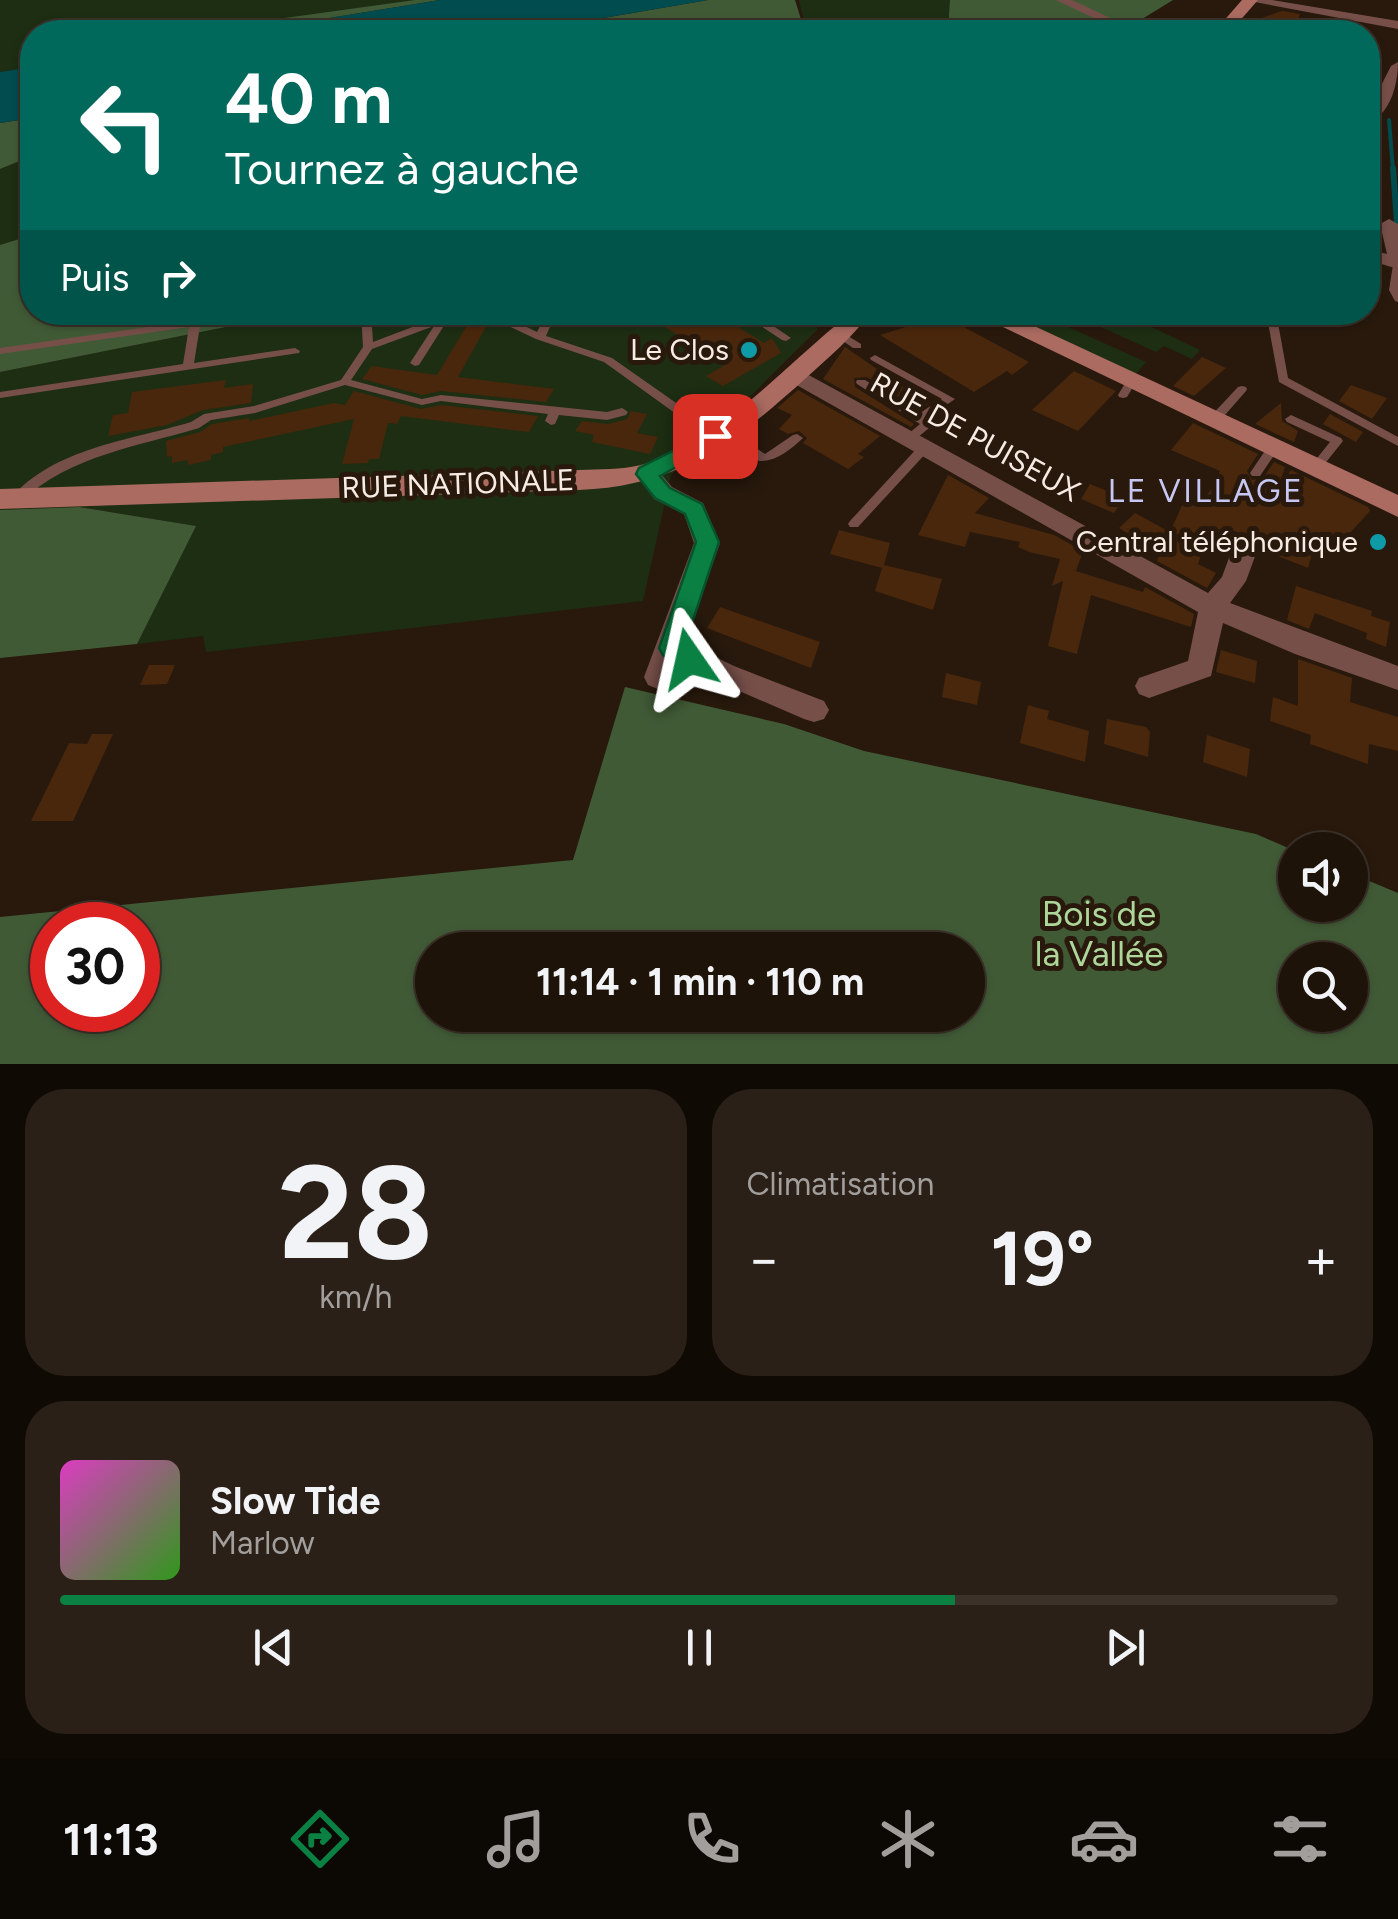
<!DOCTYPE html>
<html lang="fr">
<meta charset="utf-8">
<style>
:root{--surface:#1e1309;--page:#2b2017;--text:#f1f3f6;--muted:#a19e9c;--line:#3c322a;--accent:#0b8043}
body{margin:0;font-family:Figtree,sans-serif;background:var(--page);color:var(--text);height:100vh;display:flex;flex-direction:column;font-size:38px;white-space:nowrap}
*{box-sizing:border-box;margin:0}
p{font-size:32px;color:var(--muted)}
.icon{flex:none;width:55px;height:55px;fill:none;stroke:currentColor;stroke-width:2;stroke-linecap:round;stroke-linejoin:round}
.map{position:relative;height:1064px;overflow:hidden}
.details{display:flex;flex-direction:column;gap:25px;padding:25px;background:#100a05;flex:1}
.details>*{flex:none}
.hud{position:absolute;left:20px;top:20px;width:1360px;height:305px;border-radius:40px;box-shadow:0 2px 8px #0004,0 0 0 2px var(--line);background:#00695c;color:#fff;overflow:hidden}
.tools{position:absolute;left:1278px;top:832px;display:grid;gap:20px}
.tools a{display:grid;place-items:center;width:90px;height:90px;border-radius:50%;background:var(--surface);box-shadow:0 2px 8px #0004,0 0 0 2px var(--line);font-size:50px}
.speed{position:absolute;left:30px;top:902px;display:flex;gap:20px;font-size:50px;font-weight:700;text-align:center}
.speed>*{display:grid;place-content:center;width:130px;height:130px;border-radius:50%;background:var(--surface);box-shadow:0 2px 8px #0004,0 0 0 2px var(--line);line-height:1}
.speed .limit{border:15px solid #d22;background:#fff;color:#111}
.pin{position:absolute;display:grid;place-items:center;width:85px;height:85px;color:#fff;margin:-42px;border-radius:20px;box-shadow:0 5px 15px #0006}
.me{position:absolute;width:110px;margin:-55px;rotate:349deg;stroke-linejoin:round;filter:drop-shadow(0 0 8px #0008)}
.turn{display:flex;align-items:center;gap:35px;height:210px;padding:0 40px;font-size:45px}
.turn .icon{width:130px;height:130px;stroke-width:2.5}
.turn b{display:block;font-size:70px;line-height:85px}
.then{display:flex;align-items:center;height:95px;padding:0 40px;background:#0003;gap:20px;font-size:38px}
.big{font-size:75px;font-weight:700;line-height:1.1}
.details .card{flex:1;display:flex;flex-direction:column;justify-content:center;gap:15px;min-width:0;padding:0 35px;border-radius:40px;background:var(--page)}
.details .dial{align-items:center;gap:0}
.dial b{font-size:130px;line-height:1}
.song{display:flex;align-items:center;gap:30px}
.cover{width:120px;height:120px;border-radius:15px;background:linear-gradient(135deg,hsl(310 70% 55%),hsl(110 70% 35%))}
.played{height:10px;border-radius:5px;background:linear-gradient(90deg,var(--accent) 70%,var(--line) 70%)}
.keys{display:flex;justify-content:space-around;direction:ltr}
.heat{display:flex;justify-content:space-between;align-items:center;font-size:55px;direction:ltr}
.details .tiles{flex:1;display:grid;gap:25px;grid-template-columns:1fr 1fr}
.card:last-child{grid-column:span 2}
.trip{position:absolute;left:415px;top:932px;width:570px;height:100px;border-radius:50px;background:var(--surface);box-shadow:0 2px 8px #0004,0 0 0 2px var(--line);font-weight:700;line-height:100px;text-align:center}
.menu{display:flex;height:160px;justify-content:space-around;align-items:center;background:#0c0804;color:var(--muted)}
.menu .icon{width:70px;height:70px}
.menu .current{color:var(--accent)}
.menu b{font-size:45px;color:var(--text)}
.map>svg:first-child{display:block}
.green{fill:#1d2e13}
.forest{fill:#415a36;fill-rule:evenodd}
.water{fill:#004c4e}
.lines{fill:none;stroke-linecap:round;stroke-linejoin:round}
.stream-far1{stroke:#004c4e;stroke-width:4}
.stream{stroke:#004c4e;stroke-width:6}
.building{fill:#49270c}
.lane{fill:#774f49;fill-rule:evenodd}
.street{fill:#774f49;fill-rule:evenodd}
.secondary{fill:#ab6b61;fill-rule:evenodd}
.route{fill:#0b8043;stroke:#07532c;stroke-width:2.5}
.culture-dot{fill:#0f9aa8;stroke:#28190c;stroke-width:4}
.labels{text-anchor:middle;stroke-width:10;stroke-linejoin:round;paint-order:stroke}
.poi-label{font-size:30px;fill:#f7ebe3;stroke:#28190c;text-anchor:end}
.street-label{font-size:30px;fill:#f7ebe3;stroke:#28190c}
.neighbourhood-label{font-size:32px;letter-spacing:2.5px;fill:#c6c8f3;stroke:#28190c}
.near-park-label{font-size:35px;fill:#add79a;stroke:#28190c}
</style>
<div class="map">
<svg width="1398" height="1064" viewBox="0 0 1398 1064">
<rect width="100%" height="100%" fill="#28190c"/>
<g class="green">
<path d="M0 0H440L244 32H32V67L0 72Z"/>
<path d="M799 0H950V30L806 32Z"/>
<path d="M32 156V235L0 245V169Z"/>
<path d="M807 312 818 329 671 475 643 601 206 652 203 636 137 644 195 526 79 507 0 510V372L296 313Z"/>
<path d="M1002 313H1037L1146 362 1135 375Z"/>
<path d="M1070 313H1122L1200 350 1192 359 1164 346 1156 352Z"/>
</g>
<g class="forest">
<path d="M415 0H440L244 32H184Z"/>
<path d="M708 0H795L805 32H522Z"/>
<path d="M950 0H1173L1121 32H948Z"/>
<path d="M32 118V156L0 169V123Z"/>
<path d="M32 235V312L296 313 0 372V245Z"/>
<path d="M79 507 196 526 137 644 0 658V510Z"/>
<path d="M625 687 784 724 864 751 1256 834 1295 851V905H1350V873L1398 893V1064H0V917L573 860ZM52 925H138V1010H52ZM432 950H968V1015H432ZM1295 960H1350V1015H1295Z"/>
</g>
<g class="water">
<path d="M440 0H708L522 32H244Z"/>
<path d="M32 67V118L0 123V72Z"/>
</g>
<g class="lines">
<path class="stream-far1" d="M1389 120 1393 170"/>
<path class="stream" d="M1393 168 1397 223"/>
</g>
<g class="building">
<path d="M1282 11 1300 14 1294 32H1235L1241 25Z"/>
<path d="M641 312H698L716 324 725 319 764 343 772 338 781 353 723 386 706 376 725 365Z"/>
<path d="M893 312H936L1029 362 1012 375 1007 371 974 392 880 335 912 325Z"/>
<path d="M487 325 458 377 554 389 546 402 441 391 422 395 362 379 372 366 437 375 466 327Z"/>
<path d="M845 347 928 404 918 410 867 377 854 378 855 387 914 424 911 427 823 379Z"/>
<path d="M1202 357 1226 368 1194 396 1173 386Z"/>
<path d="M1074 371 1116 391 1078 431 1032 410Z"/>
<path d="M226 380 224 388 253 384 251 403 203 410 167 425 108 436 113 415 128 413 132 392Z"/>
<path d="M1351 385 1387 398 1372 419 1339 401Z"/>
<path d="M798 390 880 436 858 454 864 457 848 469 803 443 807 438 799 431 788 434 779 429 792 415 777 408Z"/>
<path d="M354 391 421 409 441 405 538 416 529 432 401 416 397 424 388 423 379 459H369L368 463 342 464 354 419 223 447V452L211 455V460L188 465V460L172 463V456L167 457 166 441 200 432 212 424 249 418V421L334 403 345 405Z"/>
<path d="M1281 403 1282 421 1298 431 1294 442 1255 424Z"/>
<path d="M631 411 647 414 637 433 658 437 650 454 592 442 594 435 575 431 582 421 608 424 627 419Z"/>
<path d="M1330 414 1363 432 1356 442 1323 424Z"/>
<path d="M1193 423 1258 454 1247 471 1252 480 1263 478 1274 462 1285 467 1279 486 1291 470 1368 507 1370 511 1340 544 1318 533 1308 568 1260 549 1235 531 1203 528 1197 536 1203 548 1198 564 1216 573 1207 588 1157 561 1159 554 1119 528 1135 513 1170 532 1184 501 1198 505 1211 490 1220 471 1171 450Z"/>
<path d="M948 475 989 498 975 513 1054 535 1083 551 1076 571 1143 592 1145 587 1194 614 1191 627 1091 595 1077 654 1048 646 1063 581 1052 586 1060 559 1029 552 1018 547 1020 542 970 532 965 547 918 535Z"/>
<path d="M1090 484 1124 498 1114 513 1081 499Z"/>
<path d="M839 530 890 543 884 565 942 579 933 610 875 591 882 568 830 554Z"/>
<path d="M1296 586 1372 611 1371 616 1390 622 1386 647 1366 639 1367 633 1315 613 1309 629 1287 620Z"/>
<path d="M720 607 820 642 811 668 707 628Z"/>
<path d="M1221 650 1257 661 1255 683 1216 672Z"/>
<path d="M1298 659 1352 678 1350 702 1398 717V751L1369 744 1368 764 1310 744 1311 735 1270 721 1273 697 1298 706Z"/>
<path d="M149 665H175L167 684 140 685Z"/>
<path d="M946 673 981 682 977 705 942 697Z"/>
<path d="M1028 705 1049 711 1047 719 1089 731 1085 762 1020 743Z"/>
<path d="M1107 719 1146 727 1150 732 1148 757 1104 744Z"/>
<path d="M92 734H113L73 821H31L69 743 87 744Z"/>
<path d="M1207 735 1250 749 1247 777 1203 762Z"/>
</g>
<g class="lines">
<g class="lane">
<path d="M1398 262V302L1395 301 1389 290 1393 265Z"/>
<path d="M253 312H283L278 315 200 326 194 363 295 348 300 351 299 353 0 398V392L183 364 189 327 0 354V348Z"/>
<path d="M361 312H371L373 342 452 312H496L537 332 543 320 538 312H548L553 320 546 336 612 358 719 433 741 438 765 454 793 435 797 434 803 438C791 449 776 462 759 461L733 444 711 439 604 362 536 339 487 316 458 317 447 321 419 365 415 366 410 363 434 326 372 349 351 380 422 399 441 395 607 412 622 408 628 412 626 415 607 420 559 415 555 424 551 425 545 421 548 414 441 401 422 405 345 385 255 413 211 420 199 428C136 447 72 455 21 501H13L11 498C54 448 131 440 191 422L204 414 254 406 341 380 363 347Z"/>
<path d="M740 312H753L791 338 786 341 782 340Z"/>
<path d="M1266 312H1276L1288 378 1398 437V446L1279 382Z"/>
<path d="M840 331 861 344V348H853L836 336V332Z"/>
<path d="M875 355 955 399 926 419 934 424 912 442 908 443 902 439 920 424 857 384 856 382 857 380H865L918 414 942 399 871 360 870 358Z"/>
<path d="M1131 379 1136 382 1127 397 1123 398 1119 397 1118 395 1127 380Z"/>
<path d="M1242 386 1246 387 1247 389 1246 391 1218 423H1210L1208 420 1210 417 1238 387Z"/>
<path d="M1291 415 1341 438 1343 441 1319 471 1315 472 1309 468 1330 442 1287 422 1285 419Z"/>
<path d="M924 444 928 445 930 448 928 451 858 527H850L848 524 850 521 920 445Z"/>
<path d="M1273 444 1277 445 1279 448 1277 451 1260 476H1252L1250 473 1252 470 1269 445Z"/>
</g>
<g class="street">
<path d="M1056 0H1072L1140 32H1123Z"/>
<path d="M1244 0H1272L1398 21V29Z"/>
<path d="M1398 62C1398 85 1390 114 1368 124V111L1391 66Z"/>
<path d="M1389 219 1398 224V269L1368 260V249L1387 254 1380 224Z"/>
<path d="M794 367 1208 593 1222 577 1230 555 1204 544 1200 538 1204 532C1220 527 1248 538 1257 551L1246 581 1230 603 1398 666V690L1295 654 1223 623 1211 676 1149 698 1139 694 1135 686 1139 678 1188 661 1198 612 786 379 783 374 786 369Z"/>
<path d="M647 465 655 467 672 487 703 503 720 543 685 642 734 666 824 701 829 710 824 719 814 722 804 719 677 664 668 685 658 689 648 685 644 677 694 543 684 514 654 499 635 473Z"/>
</g>
<g class="secondary">
<path d="M1242 0H1258L1230 32H1214Z"/>
<path d="M846 312H871C852 338 829 357 806 378 734 443 679 486 579 490L0 509V489L579 470C599 469 621 470 641 465 717 442 776 375 835 326Z"/>
<path d="M972 312H1004L1398 495V517Z"/>
</g>
</g>
<path class="route" d="M715 430 726 436 723 441 660 476 670 488 702 504 719 542 685 644 701 659 698 666 689 669 663 655 659 648 696 542 685 514 655 498 636 474 639 468Z"/>
<g class="culture-dot">
<circle cx="749" cy="350" r="10"/>
<circle cx="1378" cy="542" r="10"/>
</g>
<g class="labels">
<g class="poi-label">
<text x="729" y="360">Le Clos</text>
<text x="1358" y="552">Central téléphonique</text>
</g>
<g class="street-label">
<text transform="translate(975 437) rotate(29)" y="10">RUE DE PUISEUX</text>
<text transform="translate(458 484) rotate(-2)" y="10">RUE NATIONALE</text>
</g>
<g class="neighbourhood-label">
<text x="1206" y="502">LE VILLAGE</text>
</g>
<g class="near-park-label">
<text x="1099" y="926">Bois de<tspan x="1099" dy="40">la Vallée</tspan></text>
</g>
</g>
</svg>
<div class="tools">
<a><svg class="icon" aria-label="sound" viewBox="0 0 24 24"><path d="M4 9h4l5-4v14l-5-4H4zM17 9q2 3 0 6"/></svg></a>
<a><svg class="icon" aria-label="search" viewBox="0 0 24 24"><circle cx="10" cy="10" r="6"/><path d="M15 15l6 6"/></svg></a>
</div>
<div class="speed"><div class="limit">30</div></div>
<div class="pin" style="left:715px;top:436px;background:#d93025"><svg class="icon" aria-label="arrive" viewBox="0 0 24 24"><path d="M6 21V4h12l-3 4 3 4H6"/></svg></div>
<svg class="me" style="left:689px;top:659px" viewBox="-20 -20 40 40"><path d="M0-17L14 15 0 8-14 15z" fill="#0b8043" stroke="#fff" stroke-width="4"/></svg>
<div class="trip">11:14 · 1 min · 110 m</div>
<div class="hud">
<div class="turn"><svg class="icon" aria-label="left" viewBox="0 0 24 24"><path d="M17 20v-9H6M10 6l-5 5 5 5"/></svg><div><b>40 m</b>Tournez à gauche</div></div>
<div class="then">Puis<svg class="icon" aria-label="right" viewBox="0 0 24 24"><path d="M7 20v-9h11M14 6l5 5-5 5"/></svg></div>
</div>
</div>
<section class="details">
<div class="tiles">
<div class="card dial"><b>28</b><p>km/h</p></div>
<div class="card"><p>Climatisation</p>
<div class="heat"><a>−</a><b class="big">19°</b><a>+</a></div>
</div>
<div class="card">
<div class="song"><i class="cover"></i><div><b>Slow Tide</b><p>Marlow</p></div></div>
<div class="played"></div>
<div class="keys"><svg class="icon" aria-label="previous" viewBox="0 0 24 24"><path d="M18 5L8 12l10 7zM5 5v14"/></svg><svg class="icon" aria-label="pause" viewBox="0 0 24 24"><path d="M8 5v14M16 5v14"/></svg><svg class="icon" aria-label="next" viewBox="0 0 24 24"><path d="M6 5l10 7-10 7zM19 5v14"/></svg></div>
</div>
</div>
</section>
<nav class="menu">
<b>11:13</b>
<svg class="icon current" aria-label="directions" viewBox="0 0 24 24"><path d="M12 3l9 9-9 9-9-9zM9 14v-3h6M13 9l2 2-2 2"/></svg>
<svg class="icon" aria-label="music" viewBox="0 0 24 24"><path d="M9 18V5l10-2v13"/><circle cx="6" cy="18" r="3"/><circle cx="16" cy="16" r="3"/></svg>
<svg class="icon" aria-label="phone" viewBox="0 0 24 24"><path d="M5 4h4l2 5-3 2q2 4 5 5l2-3 5 2v4C11 20 4 13 5 4z"/></svg>
<svg class="icon" aria-label="climate" viewBox="0 0 24 24"><path d="M12 3v18M4 7l16 10M4 17L20 7"/></svg>
<svg class="icon" aria-label="car" viewBox="0 0 24 24"><path d="M5 17H2v-5l4-1 3-4h7l3 4 3 1v5h-3M9 17h6M6 11h13"/><circle cx="7" cy="17" r="2"/><circle cx="17" cy="17" r="2"/></svg>
<svg class="icon" aria-label="filters" viewBox="0 0 24 24"><path d="M4 7h16M4 17h16"/><circle cx="9" cy="7" r="2"/><circle cx="15" cy="17" r="2"/></svg>
</nav>
